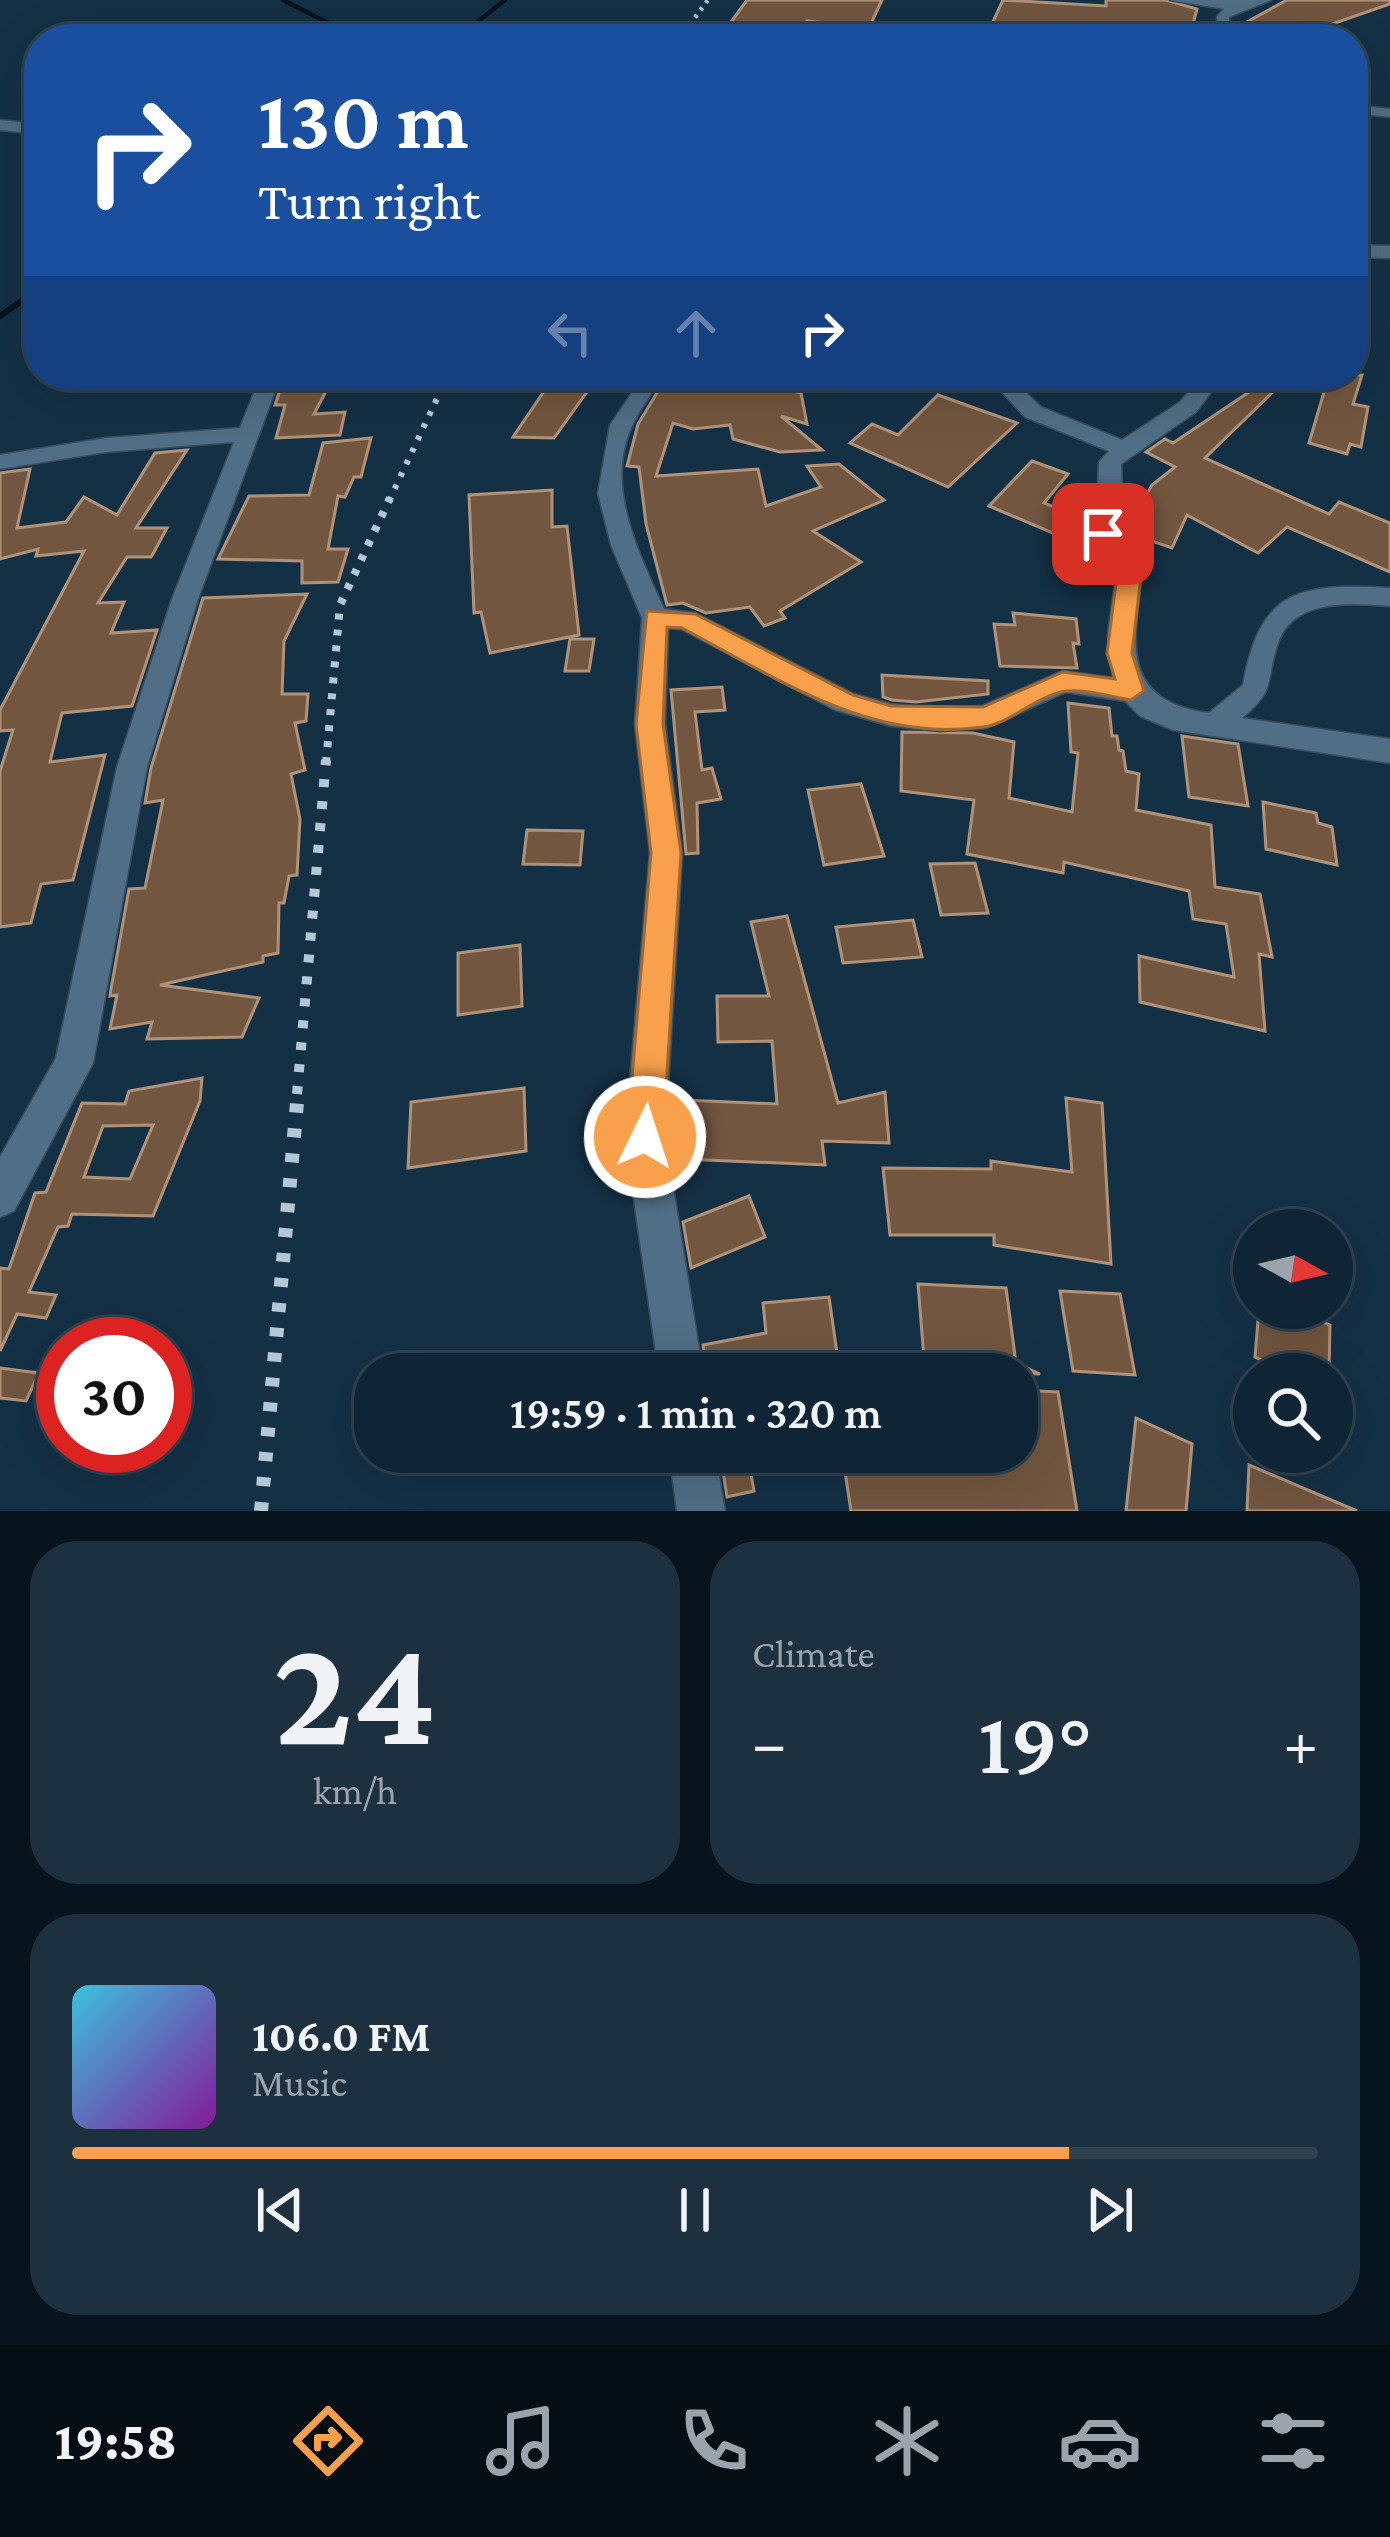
<!DOCTYPE html>
<meta charset="utf-8">
<style>
:root{--surface:#0f2434;--page:#1d3040;--text:#f1f3f6;--muted:#9ba4ac;--line:#2f414f;--accent:#f8a04b}
body{margin:0;font-family:"Crimson Pro",serif;background:var(--page);color:var(--text);height:100vh;display:flex;flex-direction:column;font-size:45px;white-space:nowrap}
*{box-sizing:border-box;margin:0}
p{font-size:39px;color:var(--muted)}
.icon{flex:none;width:66px;height:66px;fill:none;stroke:currentColor;stroke-width:2;stroke-linecap:round;stroke-linejoin:round}
.map{position:relative;height:1511px;overflow:hidden}
.drawer{display:flex;flex-direction:column;gap:30px;padding:30px;background:#08141d;flex:1}
.drawer>*{flex:none}
.guide{position:absolute;left:24px;top:24px;width:1344px;height:366px;border-radius:48px;box-shadow:0 12px 48px #0002,0 0 0 3px var(--line);background:#1a4fa0;color:#fff;overflow:hidden}
.needle{width:78px;rotate:98deg}
.fabs{position:absolute;left:1233px;top:1209px;display:grid;gap:24px}
.fabs a{display:grid;place-items:center;width:120px;height:120px;border-radius:50%;background:var(--surface);box-shadow:0 12px 48px #0002,0 0 0 3px var(--line);font-size:60px}
.speed{position:absolute;left:36px;top:1317px;display:flex;gap:24px;font-size:60px;font-weight:700;text-align:center}
.speed>*{display:grid;place-content:center;width:156px;height:156px;border-radius:50%;background:var(--surface);box-shadow:0 12px 48px #0002,0 0 0 3px var(--line);line-height:1}
.speed .limit{border:18px solid #d22;background:#fff;color:#111}
.pin{position:absolute;display:grid;place-items:center;width:102px;height:102px;color:#fff;margin:-51px;border-radius:24px;box-shadow:0 6px 18px #0006}
.me{position:absolute;width:132px;margin:-66px;rotate:4deg;stroke-linejoin:round;filter:drop-shadow(0 0 9px #0008)}
.turn{display:flex;align-items:center;gap:42px;height:252px;padding:0 36px;font-size:54px}
.turn .icon{width:156px;height:156px;stroke-width:2.5}
.turn b{display:block;font-size:84px;line-height:102px}
.lanes{display:flex;align-items:center;height:114px;padding:0 36px;background:#0003;justify-content:center;gap:60px;direction:ltr}
.lanes .off{opacity:.35}
.big{font-size:90px;font-weight:600;line-height:1.1}
.drawer .tile{flex:1;display:flex;flex-direction:column;justify-content:center;gap:18px;min-width:0;padding:0 42px;border-radius:48px;background:var(--page)}
.drawer .dial{align-items:center;gap:0}
.dial b{font-size:156px;line-height:1}
.song{display:flex;align-items:center;gap:36px}
.cover{width:144px;height:144px;border-radius:18px;background:linear-gradient(135deg,hsl(190 70% 55%),hsl(290 70% 35%))}
.played{height:12px;border-radius:6px;background:linear-gradient(90deg,var(--accent) 80%,var(--line) 80%)}
.keys{display:flex;justify-content:space-around;direction:ltr}
.heat{display:flex;justify-content:space-between;align-items:center;font-size:66px;direction:ltr}
.drawer .tiles{flex:1;display:grid;gap:30px;grid-template-columns:1fr 1fr}
.tile:last-child{grid-column:span 2}
.trip{position:absolute;left:354px;top:1353px;width:684px;height:120px;border-radius:48px;background:var(--surface);box-shadow:0 12px 48px #0002,0 0 0 3px var(--line);font-weight:600;line-height:120px;text-align:center}
.menu{display:flex;height:192px;justify-content:space-around;align-items:center;background:#060e15;color:var(--muted)}
.menu .icon{width:84px;height:84px}
.menu .active{color:var(--accent)}
.menu b{font-size:54px;color:var(--text)}
.map>svg:first-child{display:block}
.lines{fill:none;stroke-linecap:round;stroke-linejoin:round}
.stream-far1{stroke:#06141e;stroke-width:4.5}
.stream{stroke:#06141e;stroke-width:6}
.building{fill:#72563f;stroke:#b09279;stroke-width:3;fill-rule:evenodd}
.street-casing{stroke:#374d5f;stroke-width:3}
.secondary-casing{stroke:#374d5f;stroke-width:3}
.street{fill:#506e85;fill-rule:evenodd}
.secondary{fill:#506e85;fill-rule:evenodd}
.rail-far4{stroke:#b4c7d5;stroke-width:4.5;stroke-dasharray:3 6;stroke-linecap:butt}
.rail-far3{stroke:#b4c7d5;stroke-width:6;stroke-dasharray:4.5 9;stroke-linecap:butt}
.rail-far2{stroke:#b4c7d5;stroke-width:8;stroke-dasharray:6 10;stroke-linecap:butt}
.rail-far1{stroke:#b4c7d5;stroke-width:10;stroke-dasharray:8 14;stroke-linecap:butt}
.rail{stroke:#b4c7d5;stroke-width:14;stroke-dasharray:9 16;stroke-linecap:butt}
.route{fill:#f8a04b;stroke:#a16831;stroke-width:3}
</style>
<div class="map">
<svg width="1390" height="1511" viewBox="0 0 1390 1511">
<rect width="100%" height="100%" fill="#143045"/>
<g class="lines">
<g class="stream-far1">
<path d="M283 0 360 39"/>
<path d="M456 39 505 0"/>
<path d="M31 294 39 289"/>
</g>
<path class="stream" d="M0 316 36 291"/>
</g>
<g class="building">
<path d="M747 0H882L869 28 807 21 804 39 723 33Z"/>
<path d="M1003 0 1106 6V0H1166L1197 9 1189 39 1060 33V39H1020L1010 31 990 28Z"/>
<path d="M1287 0H1390V4L1289 39H1234V29Z"/>
<path d="M285 375 334 376 314 414 345 412 340 435 276 438 285 405H275Z"/>
<path d="M555 375H599L554 438 513 437Z"/>
<path d="M668 375H805L793 391 801 393 807 424 781 416 822 450 780 452 733 439 730 425 693 429 673 423 656 476 758 469 766 506 821 487 807 466 839 464 884 500 813 531 861 562 780 611 785 618 764 626 750 607 706 613 683 603 667 605 646 524 639 467 627 466 638 424Z"/>
<path d="M1329 375H1362L1353 404 1368 407 1361 447 1350 444 1347 454 1309 443Z"/>
<path d="M1270 378 1278 387 1205 458 1329 514 1339 502 1390 523V572L1287 527 1258 553 1187 515 1172 548 1119 530 1113 513 1123 492 1144 499 1152 485 1175 467 1146 452 1165 439 1173 443Z"/>
<path d="M938 395 1017 423 948 487 850 443 872 424 898 435Z"/>
<path d="M371 438 361 477H354L345 497 338 496 328 549H348L338 582 302 583V561L218 559 249 496 309 495 323 443Z"/>
<path d="M187 450 136 528H167L154 552 151 557H127L98 603 124 602 111 633 157 630 132 706 62 713 50 762 105 755 73 880 41 884 31 923 0 927V771L13 730 0 731V710L84 551 36 556 38 549 0 559V473L30 469 17 528 66 522 84 497 117 515 155 453Z"/>
<path d="M1032 461 1068 474 1044 503 1076 516 1062 537 989 506Z"/>
<path d="M552 490V527L567 526 579 635 490 653 481 612 474 613 469 495Z"/>
<path d="M307 594 284 641 282 694H308L306 721 295 723 305 770 291 774 300 819 297 875 289 876 284 903H279L278 953 263 956V962L160 985 259 998 242 1037 147 1039 152 1022 110 1029 117 995 110 996 111 989 129 889 145 888 163 800 145 803 151 768 203 598Z"/>
<path d="M1013 613 1076 619 1079 644 1073 643 1077 668 1000 666 994 624 1015 625Z"/>
<path d="M570 639H594L589 671H565Z"/>
<path d="M882 675 988 681V694L916 702 892 700 883 697Z"/>
<path d="M722 687 725 710 695 712 702 770 712 768 721 799 697 803 698 853 686 854 671 690Z"/>
<path d="M1068 703 1109 708 1112 736H1117L1119 750 1123 751 1126 771 1139 774 1136 810 1211 825 1215 887 1260 894 1272 957 1259 954 1265 1031 1140 1002 1139 956 1234 977 1226 924 1193 919 1189 891 1064 862 1063 873 967 854 974 800 901 791 902 732 973 733 1014 742 1009 798 1072 812 1078 753 1071 752Z"/>
<path d="M1182 736 1238 744 1248 806 1189 797Z"/>
<path d="M861 784 884 856 824 865 808 790Z"/>
<path d="M1263 802 1316 813 1318 823 1332 827 1337 865 1266 849Z"/>
<path d="M527 830 583 831 580 865 523 864Z"/>
<path d="M975 863 988 913 941 915 930 864Z"/>
<path d="M787 916 838 1103 885 1092 889 1143 822 1141 825 1165 683 1159 685 1100 777 1104 772 1041 718 1042 717 996H769L751 922Z"/>
<path d="M913 920 922 957 843 963 836 927Z"/>
<path d="M520 945 522 1006 458 1015V953Z"/>
<path d="M202 1078 200 1101 153 1216 72 1214 68 1226 58 1227 29 1292 56 1295 46 1318 17 1314 0 1351V1268L9 1269 35 1193 46 1192 82 1103 125 1104 129 1091ZM153 1125 130 1179 84 1177 103 1126Z"/>
<path d="M524 1088 526 1151 408 1168 411 1102Z"/>
<path d="M1066 1098 1102 1103 1111 1264 994 1245V1235H890L883 1168 991 1169V1161L1072 1172Z"/>
<path d="M749 1196 765 1237 691 1268 683 1222Z"/>
<path d="M918 1284 1006 1288 1016 1363 1040 1374 925 1371Z"/>
<path d="M1060 1291 1120 1294 1135 1375 1073 1371Z"/>
<path d="M829 1297 840 1374H707L703 1345 766 1333 763 1303Z"/>
<path d="M1259 1308H1290L1330 1325 1329 1374H1294L1255 1357Z"/>
<path d="M0 1368 39 1373 26 1401 0 1398Z"/>
<path d="M1017 1390 1058 1392 1077 1511H851L842 1452H1017Z"/>
<path d="M1136 1418 1192 1444 1186 1511H1126Z"/>
<path d="M720 1452H747L754 1491 727 1497Z"/>
<path d="M1249 1465 1357 1511H1247Z"/>
</g>
<g class="lines">
<g class="street-casing">
<g id="street">
<path d="M1170 0H1271L1229 17V39H1217V16L1224 9Z"/>
<path d="M892 23 1010 35 1016 39 896 30Z"/>
<path d="M1353 105 1390 109V117L1353 113Z"/>
<path d="M261 375H281L198 599 147 767 93 1063 14 1211 0 1217V1157L56 1058 117 767 172 599 234 442 106 452 0 469V455L106 438 240 428Z"/>
<path d="M644 375H664C654 390 642 406 634 422 602 483 639 553 664 609L695 613 854 694 891 704 940 709 982 706 1063 671 1113 678 1108 635 1117 568 1091 534 1084 513 1098 485 1099 462 1109 451 1025 417 986 375H1008L1041 407 1122 440 1180 402 1203 375H1224L1196 412 1121 464 1122 485 1108 513 1115 532 1143 567C1134 640 1117 700 1209 713L1243 685C1260 589 1299 583 1390 588V606C1350 603 1291 598 1277 646 1265 685 1276 689 1242 718L1390 739V763L1173 730 1140 716 1125 701 1066 692 986 728 940 731 891 726 835 710 681 629 668 628 665 724 682 853 665 1137 703 1374H659L625 1137 650 853 635 724 642 618 611 545 598 493 610 425Z"/>
<path d="M669 1452H715L725 1511H677Z"/>
</g>
</g>
<g class="secondary-casing">
<g id="secondary">
<path d="M0 120 39 124V134L0 130Z"/>
<path d="M1353 245 1390 246V258L1353 257Z"/>
</g>
</g>
<use href="#street" class="street"/>
<use href="#secondary" class="secondary"/>
<path class="rail-far4" d="M679 39 708 0"/>
<path class="rail-far3" d="M389 501 448 375"/>
<path class="rail-far2" d="M326 763 340 605 390 498"/>
<path class="rail-far1" d="M297 1094 326 760"/>
<path class="rail" d="M261 1511 298 1091"/>
</g>
<path class="route" d="M1103 527 1111 529 1142 567 1132 653 1144 691 1131 700C1112 697 1087 689 1067 691 1038 694 1012 723 983 727 870 743 777 678 682 628L667 627 663 724 681 853 663 1137 658 1150 645 1155 633 1150 627 1137 651 853 636 724 647 611 695 614 853 695 891 706 983 707 1063 672 1115 679 1107 653 1118 568 1092 534Z"/>
</svg>
<div class="fabs">
<a><svg class="needle" viewBox="-14 -14 28 28"><path d="M0-13l5 13h-10z" fill="#e53935"/><path d="M0 13l5-13h-10z" fill="#9ba4ac"/></svg></a>
<a><svg class="icon" aria-label="search" viewBox="0 0 24 24"><circle cx="10" cy="10" r="6"/><path d="M15 15l6 6"/></svg></a>
</div>
<div class="speed"><div class="limit">30</div></div>
<div class="pin" style="left:1103px;top:534px;background:#d93025"><svg class="icon" aria-label="arrive" viewBox="0 0 24 24"><path d="M6 21V4h12l-3 4 3 4H6"/></svg></div>
<svg class="me" style="left:645px;top:1137px" viewBox="-20 -20 40 40"><circle r="17" fill="#f8a04b" stroke="#fff" stroke-width="3"/><path d="M0-11L8 9 0 5-8 9z" fill="#fff"/></svg>
<div class="trip">19:59 · 1 min · 320 m</div>
<div class="guide">
<div class="turn"><svg class="icon" aria-label="right" viewBox="0 0 24 24"><path d="M7 20v-9h11M14 6l5 5-5 5"/></svg><div><b>130 m</b>Turn right</div></div>
<div class="lanes"><svg class="icon off" aria-label="left" viewBox="0 0 24 24"><path d="M17 20v-9H6M10 6l-5 5 5 5"/></svg><svg class="icon off" aria-label="ahead" viewBox="0 0 24 24"><path d="M12 20V5M6 11l6-6 6 6"/></svg><svg class="icon" aria-label="right" viewBox="0 0 24 24"><path d="M7 20v-9h11M14 6l5 5-5 5"/></svg></div>
</div>
</div>
<section class="drawer">
<div class="tiles">
<div class="tile dial"><b>24</b><p>km/h</p></div>
<div class="tile"><p>Climate</p>
<div class="heat"><a>−</a><b class="big">19°</b><a>+</a></div>
</div>
<div class="tile">
<div class="song"><i class="cover"></i><div><b>106.0 FM</b><p>Music</p></div></div>
<div class="played"></div>
<div class="keys"><svg class="icon" aria-label="previous" viewBox="0 0 24 24"><path d="M18 5L8 12l10 7zM5 5v14"/></svg><svg class="icon" aria-label="pause" viewBox="0 0 24 24"><path d="M8 5v14M16 5v14"/></svg><svg class="icon" aria-label="next" viewBox="0 0 24 24"><path d="M6 5l10 7-10 7zM19 5v14"/></svg></div>
</div>
</div>
</section>
<nav class="menu">
<b>19:58</b>
<svg class="icon active" aria-label="directions" viewBox="0 0 24 24"><path d="M12 3l9 9-9 9-9-9zM9 14v-3h6M13 9l2 2-2 2"/></svg>
<svg class="icon" aria-label="music" viewBox="0 0 24 24"><path d="M9 18V5l10-2v13"/><circle cx="6" cy="18" r="3"/><circle cx="16" cy="16" r="3"/></svg>
<svg class="icon" aria-label="phone" viewBox="0 0 24 24"><path d="M5 4h4l2 5-3 2q2 4 5 5l2-3 5 2v4C11 20 4 13 5 4z"/></svg>
<svg class="icon" aria-label="climate" viewBox="0 0 24 24"><path d="M12 3v18M4 7l16 10M4 17L20 7"/></svg>
<svg class="icon" aria-label="car" viewBox="0 0 24 24"><path d="M5 17H2v-5l4-1 3-4h7l3 4 3 1v5h-3M9 17h6M6 11h13"/><circle cx="7" cy="17" r="2"/><circle cx="17" cy="17" r="2"/></svg>
<svg class="icon" aria-label="filters" viewBox="0 0 24 24"><path d="M4 7h16M4 17h16"/><circle cx="9" cy="7" r="2"/><circle cx="15" cy="17" r="2"/></svg>
</nav>
